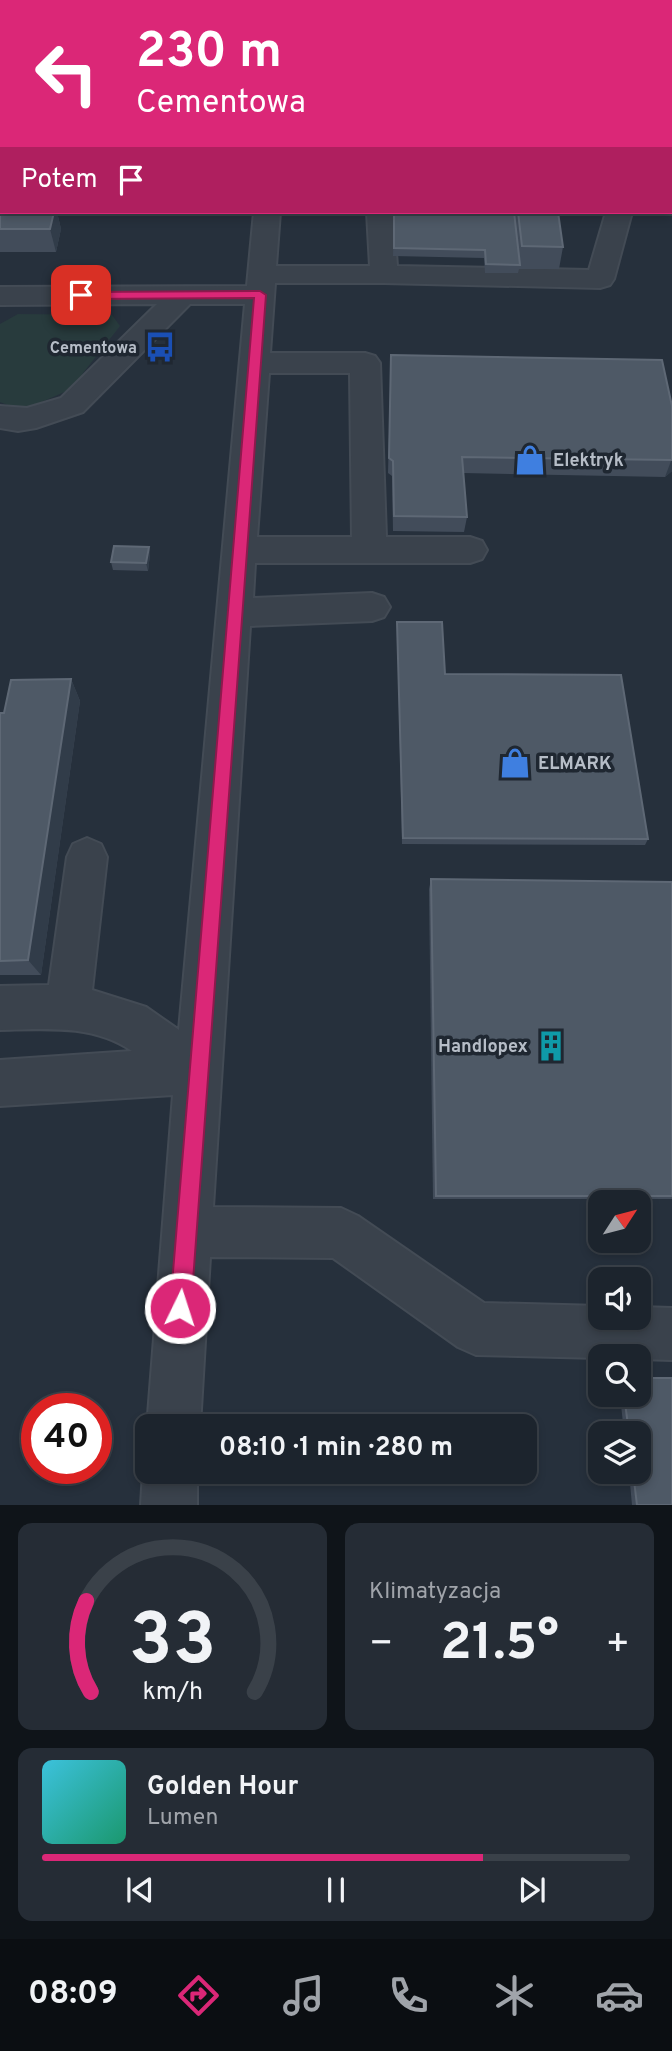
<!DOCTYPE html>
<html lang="pl">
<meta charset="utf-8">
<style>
:root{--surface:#1c242d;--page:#252c35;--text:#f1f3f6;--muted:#a0a4aa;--line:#3a4149;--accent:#db2777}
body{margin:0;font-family:Overpass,sans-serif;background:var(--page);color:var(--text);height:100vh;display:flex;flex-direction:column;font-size:26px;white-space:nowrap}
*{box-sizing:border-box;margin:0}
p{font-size:23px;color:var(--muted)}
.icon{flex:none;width:38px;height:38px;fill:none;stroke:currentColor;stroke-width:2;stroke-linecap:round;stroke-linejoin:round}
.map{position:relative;height:1505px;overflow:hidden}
.sheet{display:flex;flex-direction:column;gap:18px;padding:18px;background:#0f1419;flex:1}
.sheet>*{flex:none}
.guide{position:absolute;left:0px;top:0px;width:672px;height:214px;box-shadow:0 4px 10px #0003,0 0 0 2px var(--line);background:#db2777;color:#fff;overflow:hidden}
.needle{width:46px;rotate:54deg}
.tools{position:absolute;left:588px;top:1190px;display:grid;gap:14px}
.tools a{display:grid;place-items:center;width:63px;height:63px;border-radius:14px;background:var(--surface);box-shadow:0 4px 10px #0003,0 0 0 2px var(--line);font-size:35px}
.speed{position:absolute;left:21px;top:1393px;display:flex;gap:14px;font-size:35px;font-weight:700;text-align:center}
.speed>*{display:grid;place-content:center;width:91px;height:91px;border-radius:50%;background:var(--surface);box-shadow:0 4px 10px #0003,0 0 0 2px var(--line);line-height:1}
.speed .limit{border:10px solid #d22;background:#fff;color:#111}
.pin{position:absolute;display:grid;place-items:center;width:60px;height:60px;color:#fff;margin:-30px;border-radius:14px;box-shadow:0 4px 10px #0006}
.me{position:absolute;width:77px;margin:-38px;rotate:4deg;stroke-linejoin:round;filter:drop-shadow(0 0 5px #0008)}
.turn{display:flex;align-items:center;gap:24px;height:147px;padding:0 21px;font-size:32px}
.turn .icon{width:91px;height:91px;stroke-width:2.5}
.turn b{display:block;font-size:49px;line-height:60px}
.then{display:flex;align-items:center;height:66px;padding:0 21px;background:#0003;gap:14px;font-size:26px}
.big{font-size:52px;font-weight:700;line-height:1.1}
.sheet .card{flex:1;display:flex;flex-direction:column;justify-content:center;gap:10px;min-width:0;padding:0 24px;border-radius:14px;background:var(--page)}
.sheet .dial{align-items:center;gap:0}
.dial svg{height:182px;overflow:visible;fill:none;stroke:var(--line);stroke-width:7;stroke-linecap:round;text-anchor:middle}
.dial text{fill:var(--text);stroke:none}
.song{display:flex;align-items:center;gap:21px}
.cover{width:84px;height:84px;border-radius:10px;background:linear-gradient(135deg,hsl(190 70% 55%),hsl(160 70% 35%))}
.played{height:7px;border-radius:4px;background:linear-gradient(90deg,var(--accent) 75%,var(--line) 75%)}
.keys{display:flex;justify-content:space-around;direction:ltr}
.heat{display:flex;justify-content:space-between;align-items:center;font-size:38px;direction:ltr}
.sheet .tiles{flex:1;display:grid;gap:18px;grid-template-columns:1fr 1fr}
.card:last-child{grid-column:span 2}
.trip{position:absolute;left:135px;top:1414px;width:402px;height:70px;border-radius:14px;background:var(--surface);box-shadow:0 4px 10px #0003,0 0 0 2px var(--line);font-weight:700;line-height:70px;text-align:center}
.dock{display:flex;height:112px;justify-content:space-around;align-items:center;background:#0b0e12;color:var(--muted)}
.dock .icon{width:49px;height:49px}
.dock .on{color:var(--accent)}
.dock b{font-size:32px;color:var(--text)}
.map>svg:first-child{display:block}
.green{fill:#283b3d}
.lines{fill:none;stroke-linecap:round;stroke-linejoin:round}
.minor-casing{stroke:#434b55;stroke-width:4}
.minor{fill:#3a424c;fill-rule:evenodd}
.wall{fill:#424c5a}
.shaded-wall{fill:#313c49}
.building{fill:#4e5966;stroke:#5e6875;stroke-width:2}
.route{fill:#db2777;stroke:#8e194d;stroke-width:2}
.labels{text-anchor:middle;stroke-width:7;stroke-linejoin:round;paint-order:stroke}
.far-poi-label{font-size:16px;font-weight:bold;fill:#b6bdc7;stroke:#1f2731;text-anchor:end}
.poi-label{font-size:18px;font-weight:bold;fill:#b6bdc7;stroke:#1f2731;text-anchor:start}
</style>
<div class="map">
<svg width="672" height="1505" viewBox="0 0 672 1505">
<rect width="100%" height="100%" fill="#26303c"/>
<path class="green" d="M18 314 112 315 120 326 83 373 76 387 30 407 18 409 0 402V324Z"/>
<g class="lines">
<g class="minor-casing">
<g id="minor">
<path d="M272 0H294L295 2H273Z"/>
<path d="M254 212H280L276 266H370L367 212H393L397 266 589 270 606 212H632L614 279 610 285 600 288 384 283H275L270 353H365L375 356 380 363 386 537H470L482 541 487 550 482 559 470 563H255L253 598 372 593 384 597 390 607 384 617 372 621 250 626 213 1207 341 1208 358 1216 484 1303 600 1306V1318H639V1307L672 1308V1360L639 1359V1356L600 1358 476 1355 458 1347 333 1258 210 1257 200 1426 147 1428 173 1095 0 1106V1060L132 1051C93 1024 45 1029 0 1030V986L49 985 67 857 73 844 87 838 101 844 107 857 92 990 146 1007 179 1030 245 304H190L83 412 36 428 18 431 0 428V406L27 408 61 398 157 304 0 305V287L247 286ZM269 373H350L352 537H257Z"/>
<path d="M147 1461V1472H197V1505H141L143 1472Z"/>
</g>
</g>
<use href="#minor" class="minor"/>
</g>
<g class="wall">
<path d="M668 0H672V33L670 26V2H668Z"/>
<rect x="0" y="110" width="2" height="38"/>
<path d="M0 206 2 212H57L61 229 56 252H0Z"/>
<path d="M394 212H558L563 247 559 269H519L518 273H485L484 258 393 256Z"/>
<path d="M391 355 662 360 672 471 665 477 463 473 467 517 464 532 393 531 392 476 388 473Z"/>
<path d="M149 547 150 554 148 571 113 570 111 562Z"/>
<path d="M397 622 445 674 648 839 645 845 402 844Z"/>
<path d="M71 679 80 701 41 975H0V713H4Z"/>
<path d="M431 879 672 882V1199H433L429 889Z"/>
<path d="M639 1377 672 1378V1505H632L629 1472H639V1433H624L620 1395H639Z"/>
</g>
<g class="shaded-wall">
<path d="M0 0H73L74 2H2V21H0Z"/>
<path d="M54 212H57L61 229 56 252 50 229Z"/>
<path d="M672 460V471L665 477 671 461Z"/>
<path d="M149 547 150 554 148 571 146 563Z"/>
<path d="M71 679 80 701 41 975 28 960Z"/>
</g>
<g class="building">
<rect x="115" y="0" width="56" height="2"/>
<rect x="0" y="110" width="2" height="22"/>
<path d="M0 206H2V212H54L50 229H0Z"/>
<path d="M394 212H514L520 265 486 264 485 250 394 248Z"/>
<path d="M518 212H558L563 247 522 246Z"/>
<path d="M391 355 662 360 672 406V460L462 457 467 517 394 516 393 461 389 458Z"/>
<path d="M114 546 149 547 146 563 111 562Z"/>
<path d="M397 622H442L445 674 621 675 648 839 403 838Z"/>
<path d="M71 679 28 960 0 961V713H4L11 680Z"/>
<path d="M431 879 672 882V1196H436Z"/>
<path d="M639 1378H672V1505H637L633 1472H639V1433H629L624 1395H639Z"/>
</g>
<path class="route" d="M260 291 266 295 191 1308 188 1315 180 1319 173 1315 170 1308 254 298 81 299 75 295 81 292Z"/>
<defs>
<g id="bus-bare" transform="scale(2.415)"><path d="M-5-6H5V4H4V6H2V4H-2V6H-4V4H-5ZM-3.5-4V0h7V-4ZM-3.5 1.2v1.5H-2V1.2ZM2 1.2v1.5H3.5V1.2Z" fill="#1a4fb4" stroke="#1f2731" stroke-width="2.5" paint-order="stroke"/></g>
<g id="shop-bare" transform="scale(2.415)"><path d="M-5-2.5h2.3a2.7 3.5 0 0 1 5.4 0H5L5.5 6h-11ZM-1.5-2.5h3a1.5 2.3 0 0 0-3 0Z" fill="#3f7fe0" stroke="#1f2731" stroke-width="2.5" paint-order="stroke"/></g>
<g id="building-bare" transform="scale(2.415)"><path d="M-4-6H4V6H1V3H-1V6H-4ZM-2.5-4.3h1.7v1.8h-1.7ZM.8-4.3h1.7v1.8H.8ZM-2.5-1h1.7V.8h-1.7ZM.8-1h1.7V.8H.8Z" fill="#0f9aa8" stroke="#1f2731" stroke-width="2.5" paint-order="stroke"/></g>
</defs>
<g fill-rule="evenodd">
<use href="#bus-bare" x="160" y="347"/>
<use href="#shop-bare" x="530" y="460"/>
<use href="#shop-bare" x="515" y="763"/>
<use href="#building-bare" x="551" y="1046"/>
</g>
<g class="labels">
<g class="far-poi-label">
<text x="137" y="353">Cementowa</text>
</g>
<g class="poi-label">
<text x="553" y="466">Elektryk</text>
<text x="538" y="769">ELMARK</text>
<text x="528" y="1052" text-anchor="end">Handlopex</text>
</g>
</g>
</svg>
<div class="tools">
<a><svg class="needle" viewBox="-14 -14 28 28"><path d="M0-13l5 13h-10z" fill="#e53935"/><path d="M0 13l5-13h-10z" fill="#a0a4aa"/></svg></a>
<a><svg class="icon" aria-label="sound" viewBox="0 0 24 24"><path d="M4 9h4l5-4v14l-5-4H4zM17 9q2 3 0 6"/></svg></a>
<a><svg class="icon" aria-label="search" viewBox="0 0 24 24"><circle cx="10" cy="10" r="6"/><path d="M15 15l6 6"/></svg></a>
<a><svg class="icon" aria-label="layers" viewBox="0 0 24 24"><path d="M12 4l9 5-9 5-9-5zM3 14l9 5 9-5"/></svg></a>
</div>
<div class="speed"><div class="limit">40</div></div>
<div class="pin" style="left:81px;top:295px;background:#d93025"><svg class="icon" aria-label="arrive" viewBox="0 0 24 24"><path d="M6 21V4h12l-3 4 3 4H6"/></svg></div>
<svg class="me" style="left:180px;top:1308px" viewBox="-20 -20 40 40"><circle r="17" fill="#db2777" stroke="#fff" stroke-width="3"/><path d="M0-11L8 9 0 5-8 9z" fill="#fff"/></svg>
<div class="trip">08:10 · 1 min · 280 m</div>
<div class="guide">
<div class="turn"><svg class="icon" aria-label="left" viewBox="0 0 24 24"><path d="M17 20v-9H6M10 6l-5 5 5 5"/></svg><div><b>230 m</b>Cementowa</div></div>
<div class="then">Potem<svg class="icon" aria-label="arrive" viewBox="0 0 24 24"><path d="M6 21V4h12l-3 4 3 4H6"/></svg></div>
</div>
</div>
<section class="sheet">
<div class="tiles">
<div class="card dial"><svg viewBox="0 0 100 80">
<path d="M14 69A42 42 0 1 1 86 69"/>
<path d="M14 69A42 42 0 0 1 12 29" stroke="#db2777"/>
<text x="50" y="56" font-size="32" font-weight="700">33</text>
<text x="50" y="72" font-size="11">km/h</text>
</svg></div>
<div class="card"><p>Klimatyzacja</p>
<div class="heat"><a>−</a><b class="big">21.5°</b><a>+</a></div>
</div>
<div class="card">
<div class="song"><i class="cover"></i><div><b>Golden Hour</b><p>Lumen</p></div></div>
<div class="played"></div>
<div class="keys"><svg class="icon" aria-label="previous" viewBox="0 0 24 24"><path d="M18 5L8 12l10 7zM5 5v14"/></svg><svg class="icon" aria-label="pause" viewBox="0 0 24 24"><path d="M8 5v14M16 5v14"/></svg><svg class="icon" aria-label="next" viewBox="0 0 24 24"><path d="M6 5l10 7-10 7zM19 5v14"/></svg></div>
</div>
</div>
</section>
<nav class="dock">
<b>08:09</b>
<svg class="icon on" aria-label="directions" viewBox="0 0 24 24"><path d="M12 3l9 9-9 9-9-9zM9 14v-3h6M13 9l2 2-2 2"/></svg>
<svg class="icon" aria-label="music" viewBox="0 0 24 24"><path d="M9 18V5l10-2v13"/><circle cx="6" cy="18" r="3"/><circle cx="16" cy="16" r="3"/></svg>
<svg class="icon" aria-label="phone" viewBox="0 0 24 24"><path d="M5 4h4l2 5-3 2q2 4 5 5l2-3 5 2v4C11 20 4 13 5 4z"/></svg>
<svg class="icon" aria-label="climate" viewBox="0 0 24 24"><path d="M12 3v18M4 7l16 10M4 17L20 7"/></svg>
<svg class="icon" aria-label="car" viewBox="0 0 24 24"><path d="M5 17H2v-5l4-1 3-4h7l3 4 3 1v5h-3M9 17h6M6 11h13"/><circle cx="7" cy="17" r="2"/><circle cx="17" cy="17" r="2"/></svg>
</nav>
